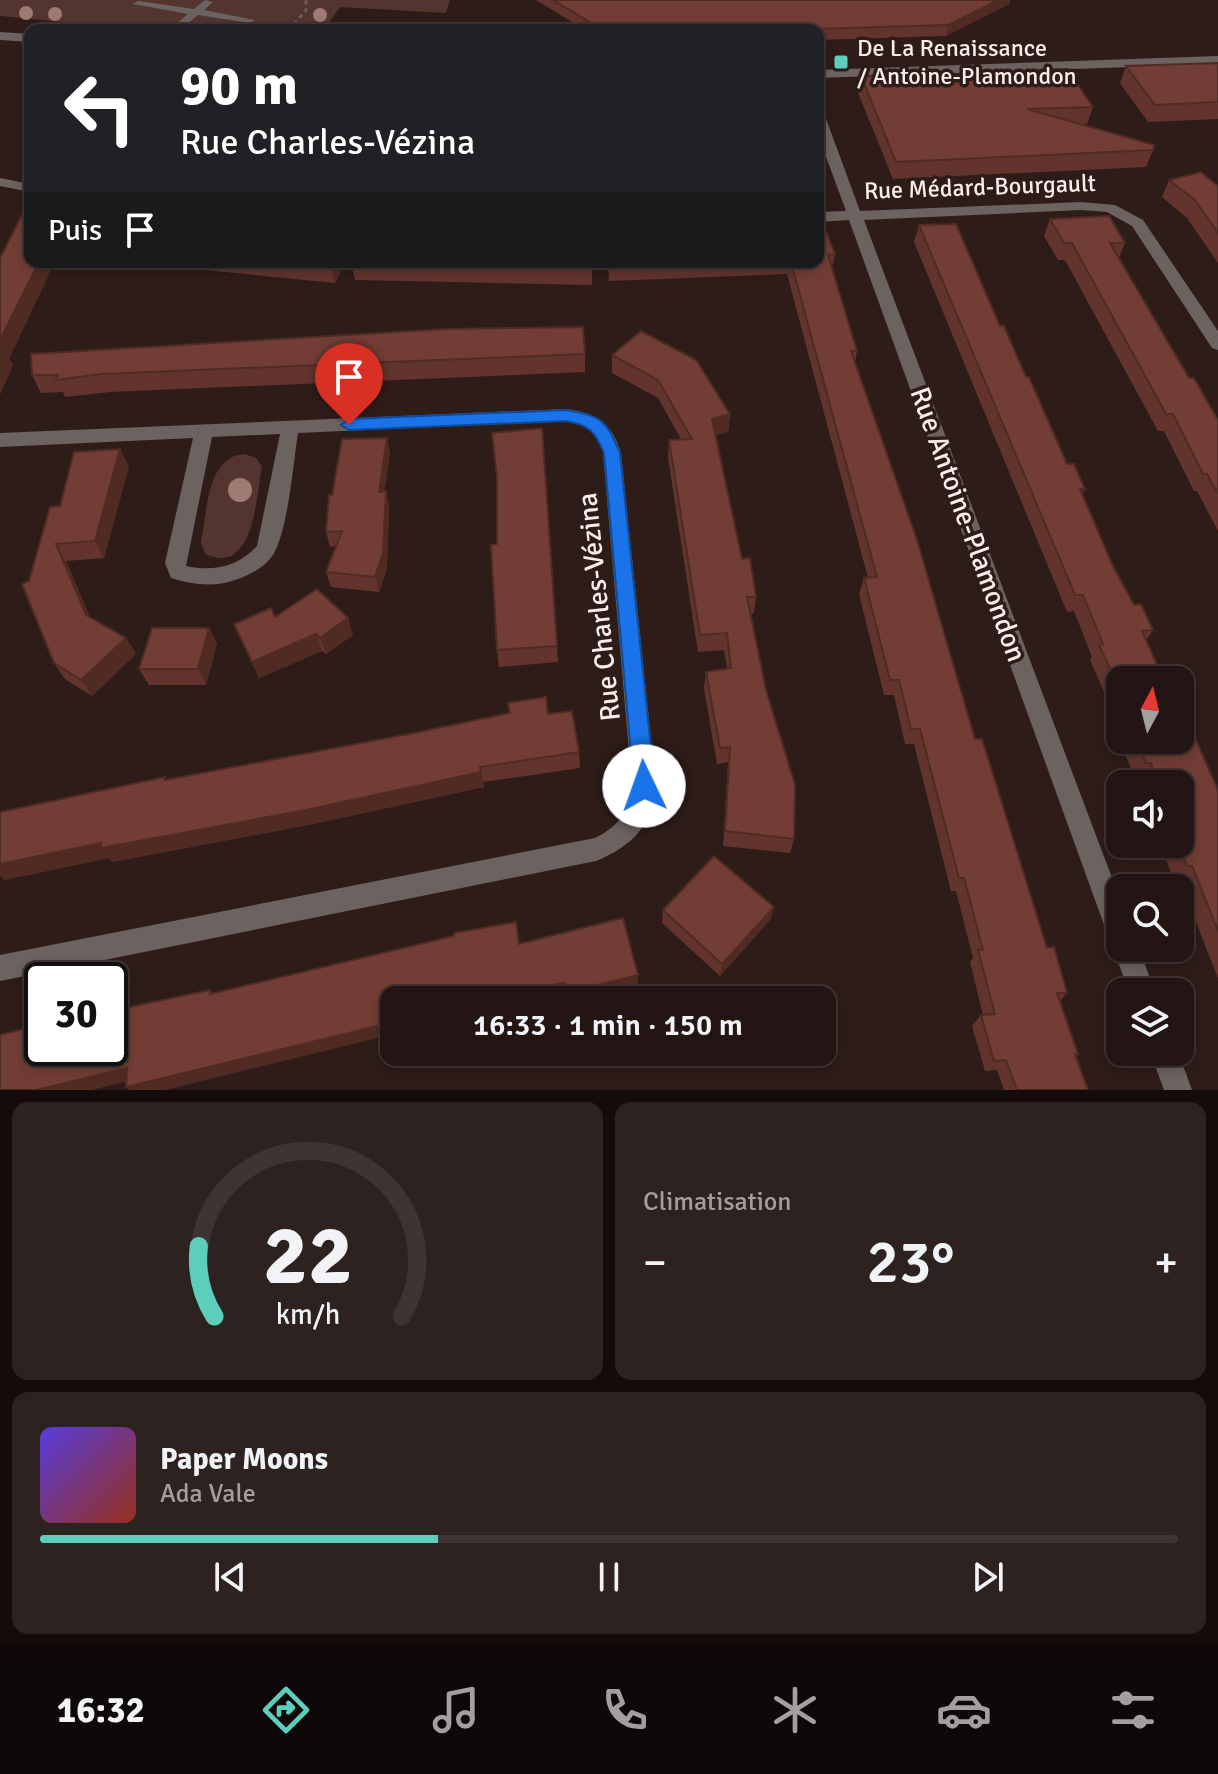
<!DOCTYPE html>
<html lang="fr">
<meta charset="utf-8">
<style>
:root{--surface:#221513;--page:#2e2221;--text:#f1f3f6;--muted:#a29fa0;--line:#3f3433;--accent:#5ccebb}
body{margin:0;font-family:Signika,sans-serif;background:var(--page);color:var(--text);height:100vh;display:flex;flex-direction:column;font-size:30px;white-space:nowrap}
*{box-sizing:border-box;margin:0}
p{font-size:26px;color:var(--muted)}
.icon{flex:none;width:44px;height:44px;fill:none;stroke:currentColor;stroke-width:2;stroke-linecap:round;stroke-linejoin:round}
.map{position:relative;height:1090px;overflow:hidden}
.panel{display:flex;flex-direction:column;gap:12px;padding:12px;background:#130c0a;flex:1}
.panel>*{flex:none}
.banner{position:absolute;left:24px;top:24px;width:800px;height:244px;border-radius:16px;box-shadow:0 4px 12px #0003,0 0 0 2px var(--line);background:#202124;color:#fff;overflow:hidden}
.needle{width:52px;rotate:7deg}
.controls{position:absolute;left:1106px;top:666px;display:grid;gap:16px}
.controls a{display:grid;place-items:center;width:88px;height:88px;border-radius:16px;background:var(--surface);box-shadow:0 4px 12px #0003,0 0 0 2px var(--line);font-size:40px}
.speed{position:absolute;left:24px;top:962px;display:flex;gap:16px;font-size:40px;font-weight:700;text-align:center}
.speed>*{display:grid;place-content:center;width:104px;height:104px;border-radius:50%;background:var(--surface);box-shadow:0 4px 12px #0003,0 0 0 2px var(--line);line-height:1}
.speed .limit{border:4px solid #111;border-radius:12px;background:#fff;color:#111}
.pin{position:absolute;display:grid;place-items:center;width:68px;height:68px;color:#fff;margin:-82px -34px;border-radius:50% 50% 50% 0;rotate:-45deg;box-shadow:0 0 8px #0007}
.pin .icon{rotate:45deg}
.me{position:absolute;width:88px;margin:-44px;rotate:357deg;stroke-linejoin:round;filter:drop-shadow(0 0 6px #0008)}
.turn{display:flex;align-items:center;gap:28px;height:168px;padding:0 24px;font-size:36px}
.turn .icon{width:104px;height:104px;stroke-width:2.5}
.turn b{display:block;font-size:56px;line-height:68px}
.then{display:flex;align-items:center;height:76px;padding:0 24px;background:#0003;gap:16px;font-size:30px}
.big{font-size:60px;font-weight:600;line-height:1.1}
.panel .widget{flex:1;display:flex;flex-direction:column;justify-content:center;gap:12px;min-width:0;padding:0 28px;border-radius:16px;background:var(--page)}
.panel .dial{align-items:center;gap:0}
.dial svg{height:208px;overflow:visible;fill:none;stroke:var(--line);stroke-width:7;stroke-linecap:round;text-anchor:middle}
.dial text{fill:var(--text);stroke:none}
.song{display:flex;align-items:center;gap:24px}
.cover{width:96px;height:96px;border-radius:12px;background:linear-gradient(135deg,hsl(250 70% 55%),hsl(10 70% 35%))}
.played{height:8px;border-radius:4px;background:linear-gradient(90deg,var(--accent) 35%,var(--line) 35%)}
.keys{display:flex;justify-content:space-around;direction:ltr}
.heat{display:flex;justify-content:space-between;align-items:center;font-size:44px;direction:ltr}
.panel .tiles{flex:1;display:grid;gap:12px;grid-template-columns:1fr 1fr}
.widget:last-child{grid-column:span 2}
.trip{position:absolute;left:380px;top:986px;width:456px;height:80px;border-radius:16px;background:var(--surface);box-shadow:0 4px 12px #0003,0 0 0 2px var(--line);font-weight:600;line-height:80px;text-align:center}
.tabs{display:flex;height:128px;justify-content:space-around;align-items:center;background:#0e0808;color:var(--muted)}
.tabs .icon{width:56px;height:56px}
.tabs .selected{color:var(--accent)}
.tabs b{font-size:36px;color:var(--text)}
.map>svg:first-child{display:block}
.green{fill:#54342f}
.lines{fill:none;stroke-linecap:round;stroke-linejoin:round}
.path{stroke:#6c5c59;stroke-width:3;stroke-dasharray:4 4;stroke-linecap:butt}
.service{fill:#6c6260;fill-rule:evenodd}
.minor{fill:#6c6260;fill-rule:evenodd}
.tertiary{fill:#6c6260;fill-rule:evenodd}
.tree{fill:#9f7a73}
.wall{fill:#62342d}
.shaded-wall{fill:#502b24}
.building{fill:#723d34;stroke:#502b24;stroke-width:2}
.route{fill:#1a73e8;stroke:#114b97;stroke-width:2}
.poi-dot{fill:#5ccebb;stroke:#2e1c19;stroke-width:3}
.labels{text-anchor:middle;stroke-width:7;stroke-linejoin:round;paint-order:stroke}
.far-poi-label{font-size:24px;fill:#faedeb;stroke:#2e1c19;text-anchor:start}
.far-street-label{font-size:24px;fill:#faedeb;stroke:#2e1c19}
.street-label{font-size:28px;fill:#faedeb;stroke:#2e1c19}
</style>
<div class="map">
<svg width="1218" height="1090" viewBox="0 0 1218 1090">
<rect width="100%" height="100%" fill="#2e1c19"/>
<g class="green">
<path d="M0 0H450L446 13 340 7 324 30H145L0 16Z"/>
<path d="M245 454 256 458 262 467C256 497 254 577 205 554L201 542C207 512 207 455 245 454Z"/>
</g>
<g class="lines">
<g class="path">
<path d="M41 25 87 30"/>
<path d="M289 30 306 10V0"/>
</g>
<path class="service" d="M205 0 213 2 204 10 255 20 250 23 198 15 180 30H169L188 14 133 4 138 1 194 9Z"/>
<g class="minor">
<path d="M818 112 825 116 860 211 1081 202 1115 205 1143 220 1218 331V350L1212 348 1132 226 1107 212 1081 210 864 220 1120 899V948H1139L1155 992H1129L1113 948 1115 944 1107 933 849 220 818 222V212L846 211 818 135Z"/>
<path d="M0 178 30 184V192L0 186Z"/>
<path d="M566 409C595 412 613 424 621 453L656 786C652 826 632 846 596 861L0 981V955L595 838C619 826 629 812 632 786L603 453C598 433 586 424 566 421L298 433C293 465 288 530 273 555 265 567 251 574 238 579 215 588 194 585 171 578L165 563 193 438 0 447V433ZM280 434 257 546C238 567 213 572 186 566L212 437Z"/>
<path d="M1150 1052H1178L1192 1090H1164Z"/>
</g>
<g class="tertiary">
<path d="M0 32 30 34V42L0 40Z"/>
<path d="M1218 56V64L818 78V70Z"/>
</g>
</g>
<g class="tree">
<circle cx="26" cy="13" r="7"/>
<circle cx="55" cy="14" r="7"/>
<circle cx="320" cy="15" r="7"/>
<circle cx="240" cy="490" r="12"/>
</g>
<g class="wall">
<path d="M536 0H1010L1009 4 946 36 818 40V30H585Z"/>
<path d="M1218 63V119L1148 122 1120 83 1126 66Z"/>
<path d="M1034 70 1093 107 1087 124H1079L1153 150 1146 167 893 179 858 93 861 76 895 80 1032 77Z"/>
<path d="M1169 180 1218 186V263L1187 218 1162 197Z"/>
<path d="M1050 219 1125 243 1119 257 1189 378 1218 420V531L1197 491H1194L1164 431H1158L1065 260H1058L1044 236Z"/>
<path d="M919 225 1000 326 1067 464 1085 489 1082 494 1112 564 1134 605 1153 630 1120 680V728L1090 660 1092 657 1074 611 1067 612 914 242Z"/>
<path d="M818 227 835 254 832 268 857 351 855 363 975 739 1047 948 1067 993 1060 1001 1078 1054 1075 1056 1088 1090H1004L997 1070 985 1071 972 1026 981 1015H983L970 962 973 958 956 891H951L914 744H905L894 695H884L859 594 864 578H868L787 274 609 281 608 262H818Z"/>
<path d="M125 262H345L335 283Z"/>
<path d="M351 262H592V285L355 280Z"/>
<path d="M585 354V372L110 392 65 397 63 392 41 393 32 375Z"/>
<path d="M612 355 730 414 728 432 716 435 742 559 756 597 754 613H751L794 839 790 853 723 846 728 762 717 764 704 688 706 672 727 669 724 650 698 652 668 458 669 440 681 439 658 398 612 373Z"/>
<path d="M542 428 558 662 499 667 497 650V544Z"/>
<path d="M390 453 384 491 389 506 387 568 379 592 331 587 326 572 336 546 330 547 326 532 332 495Z"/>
<path d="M129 466 104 558 66 561 90 617 126 638 136 654 92 696 65 679 54 663 29 581 60 506Z"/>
<path d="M275 617 348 618 353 635 326 654 322 651 259 678 234 624Z"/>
<path d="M209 628 217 644 206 685H149L139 669Z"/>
<path d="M1180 687 1193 716 1188 722 1218 790V978L1179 879 1174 880 1160 844H1180V784H1142L1140 777 1135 778 1122 746 1125 740H1180Z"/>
<path d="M548 714 579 752 580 768 483 782 484 787 313 824 112 862 109 858 4 880 0 875V812L167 780Z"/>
<path d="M774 907 770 920 720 976 662 923 663 910Z"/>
<path d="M519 943 638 975V987L585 1000H566L565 995 536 1000H394L165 1090H130L126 1087V1081L91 1090H0L42 1048 210 990 213 993Z"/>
</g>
<g class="shaded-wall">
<path d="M998 0H1010L1009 4 946 36 948 25Z"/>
<path d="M39 262H55L9 359 13 365 0 395V340Z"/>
<path d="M333 262H345L335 283 331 266Z"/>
<path d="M730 414 728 432 711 436 712 419Z"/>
<path d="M387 438 390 453 382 507 379 492Z"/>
<path d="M120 449 129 466 104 558 95 541Z"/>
<path d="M386 491 389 506 387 568 379 592 375 577Z"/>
<path d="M56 544 66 561 96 631 86 615Z"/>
<path d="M348 618 353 635 326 654 320 638Z"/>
<path d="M209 628 217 644 206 685 198 669Z"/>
<path d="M316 634 322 651 259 678 252 662Z"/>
<path d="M126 638 136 654 92 696 81 680Z"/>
<path d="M481 772 484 787 313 824 112 862 109 858 4 880 0 875V864L101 843Z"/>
<path d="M774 907 770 920 720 976 722 964Z"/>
<path d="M638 975V987L585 1000H566V993Z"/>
<path d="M394 1022V1034L165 1090H130L126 1087Z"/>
<path d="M127 1068 139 1078 91 1090H36Z"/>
</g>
<g class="building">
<path d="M553 0H998L948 25 779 30H603Z"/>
<path d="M1218 63V102L1155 105 1126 66Z"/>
<path d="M1067 69 1093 107 1027 109 1154 145 1153 150 896 162 861 76 892 75 895 80 1039 77 1034 70Z"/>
<path d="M1201 172 1218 186V233L1195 200 1169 180Z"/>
<path d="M27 205H30V262H39L0 340V258Z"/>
<path d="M1109 216 1125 243H1110L1189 378H1194L1218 420V494L1207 474H1203L1173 414H1166L1072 243H1064L1050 219Z"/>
<path d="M956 224 1000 326H1004L1026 377H1029L1067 464H1074L1085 489H1080L1112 564 1134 605 1141 604 1153 630 1142 631 1164 680H1120V690L1099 645 1103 644 1083 595H1075L919 225Z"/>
<path d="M824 226 835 254 828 255 857 351H851L917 540 975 739H982L1047 948 1054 947 1067 993H1057L1078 1054H1075L1088 1090H1017L1006 1060 994 1061 981 1015 995 1014 978 950H983L964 878H959L920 729H911L899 680H890L864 578 877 577 791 262H818V227Z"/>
<path d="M294 262H333L331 266Z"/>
<path d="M351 262H592V268Z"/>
<path d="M609 262H659L609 264Z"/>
<path d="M583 327 585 354 102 374 56 380 58 375H32L31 354 447 329Z"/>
<path d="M641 331 696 360 730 414 712 419 742 559 750 558 756 597H747L766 690 795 785 794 839 725 831 730 747 720 748 706 672 731 668 727 633 700 635 669 440 692 439 658 380 612 355Z"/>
<path d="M542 428 557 646 497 650 491 545 497 544V477L492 433Z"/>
<path d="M387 438 379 492 386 491 383 553 375 577 326 572 342 531 326 532 329 495H332L342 439Z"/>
<path d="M120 449 95 541 56 544 86 615 126 638 81 680 54 663 22 584 29 581 50 507 60 506 74 452Z"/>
<path d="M317 589 348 618 320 638 316 634 252 662 234 624 271 608 275 617Z"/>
<path d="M152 628H209L198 669H139Z"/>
<path d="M1180 687 1193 716 1186 717 1218 790V931L1192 866H1187L1178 844H1180V784H1159L1151 763H1146L1136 740H1180Z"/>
<path d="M546 697 548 714 572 711 579 752 480 767 481 772 306 810 101 848V843L0 864V812L165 777V780L409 734 510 713 508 703Z"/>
<path d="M714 856 774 907 722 964 663 910Z"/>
<path d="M623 918 638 975 566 993 564 983 467 1000H394V1022L126 1087 127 1068 36 1090H0V1035L42 1024V1048H110V1011L210 990V994L454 936V933L516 922 519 944Z"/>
</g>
<path class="route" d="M566 410C602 416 606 420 620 453L655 786 652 793 644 796 637 793 634 786 604 453C595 431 589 425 566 421L349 430 341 425 349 419Z"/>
<rect class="poi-dot" x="833" y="54" width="16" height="16" rx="4"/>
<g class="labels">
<g class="far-poi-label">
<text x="857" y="56">De La Renaissance<tspan x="857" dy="28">/ Antoine-Plamondon</tspan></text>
</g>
<g class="far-street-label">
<text transform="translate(980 187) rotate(-2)" y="8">Rue Médard-Bourgault</text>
</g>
<g class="street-label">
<text transform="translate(969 524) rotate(70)" y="10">Rue Antoine-Plamondon</text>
<text transform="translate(598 607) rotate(-96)" y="10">Rue Charles-Vézina</text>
</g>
</g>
</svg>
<div class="controls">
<a><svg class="needle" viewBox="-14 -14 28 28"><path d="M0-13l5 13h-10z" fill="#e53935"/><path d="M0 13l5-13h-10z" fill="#a29fa0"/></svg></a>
<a><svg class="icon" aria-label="sound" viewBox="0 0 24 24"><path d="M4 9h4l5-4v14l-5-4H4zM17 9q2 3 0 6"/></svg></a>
<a><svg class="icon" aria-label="search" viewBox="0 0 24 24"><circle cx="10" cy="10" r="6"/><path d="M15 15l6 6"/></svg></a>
<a><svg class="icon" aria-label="layers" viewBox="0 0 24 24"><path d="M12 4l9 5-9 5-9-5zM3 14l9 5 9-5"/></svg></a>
</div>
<div class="speed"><div class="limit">30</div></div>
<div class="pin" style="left:349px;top:425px;background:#d93025"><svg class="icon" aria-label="arrive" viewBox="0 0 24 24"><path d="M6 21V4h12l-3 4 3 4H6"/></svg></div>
<svg class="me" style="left:644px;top:786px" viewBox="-20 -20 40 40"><circle r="19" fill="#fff"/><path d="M0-13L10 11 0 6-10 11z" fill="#1a73e8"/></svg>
<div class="trip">16:33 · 1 min · 150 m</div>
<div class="banner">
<div class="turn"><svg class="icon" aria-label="left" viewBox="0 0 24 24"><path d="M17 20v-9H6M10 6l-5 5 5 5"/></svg><div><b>90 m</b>Rue Charles-Vézina</div></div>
<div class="then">Puis<svg class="icon" aria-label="arrive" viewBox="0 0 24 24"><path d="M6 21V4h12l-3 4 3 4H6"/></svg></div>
</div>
</div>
<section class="panel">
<div class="tiles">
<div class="widget dial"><svg viewBox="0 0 100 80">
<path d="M14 69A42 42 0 1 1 86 69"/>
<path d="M14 69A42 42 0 0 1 8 42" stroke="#5ccebb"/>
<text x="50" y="56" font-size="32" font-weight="700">22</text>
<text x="50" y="72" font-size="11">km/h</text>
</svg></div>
<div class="widget"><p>Climatisation</p>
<div class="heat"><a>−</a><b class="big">23°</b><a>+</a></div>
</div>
<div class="widget">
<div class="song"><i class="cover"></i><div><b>Paper Moons</b><p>Ada Vale</p></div></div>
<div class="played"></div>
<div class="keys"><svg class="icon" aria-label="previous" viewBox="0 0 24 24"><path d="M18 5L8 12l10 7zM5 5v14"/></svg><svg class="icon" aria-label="pause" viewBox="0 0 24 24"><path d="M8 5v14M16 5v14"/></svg><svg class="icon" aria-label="next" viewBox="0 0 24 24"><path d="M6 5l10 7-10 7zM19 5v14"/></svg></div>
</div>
</div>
</section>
<nav class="tabs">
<b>16:32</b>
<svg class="icon selected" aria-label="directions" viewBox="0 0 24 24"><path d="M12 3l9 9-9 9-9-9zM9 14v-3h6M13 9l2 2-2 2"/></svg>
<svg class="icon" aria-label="music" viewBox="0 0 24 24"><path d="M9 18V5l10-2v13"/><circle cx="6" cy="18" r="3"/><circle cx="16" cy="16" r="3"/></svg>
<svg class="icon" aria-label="phone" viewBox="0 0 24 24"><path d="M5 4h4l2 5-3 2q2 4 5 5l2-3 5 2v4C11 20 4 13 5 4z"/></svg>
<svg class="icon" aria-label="climate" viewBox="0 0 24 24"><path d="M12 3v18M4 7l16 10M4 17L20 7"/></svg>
<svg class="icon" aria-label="car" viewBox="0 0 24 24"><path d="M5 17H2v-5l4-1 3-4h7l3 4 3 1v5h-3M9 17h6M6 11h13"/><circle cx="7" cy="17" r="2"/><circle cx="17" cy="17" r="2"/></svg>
<svg class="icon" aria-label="filters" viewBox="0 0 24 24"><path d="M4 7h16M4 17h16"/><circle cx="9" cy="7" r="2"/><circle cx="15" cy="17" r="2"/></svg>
</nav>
